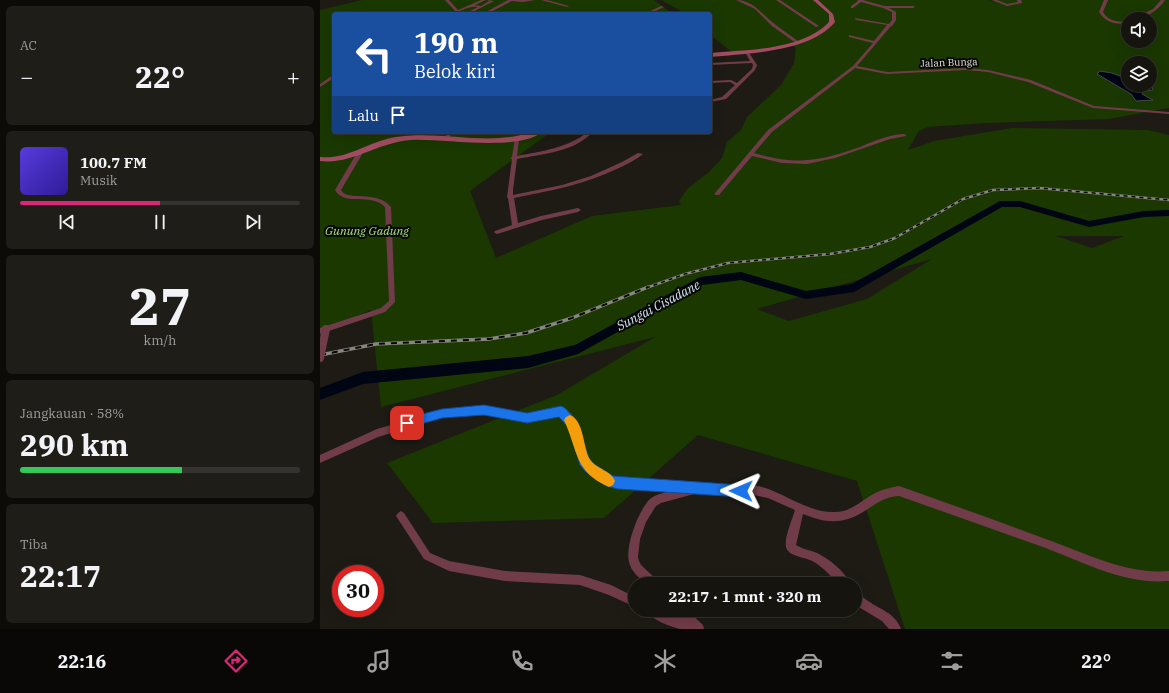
<!DOCTYPE html>
<html lang="id">
<meta charset="utf-8">
<style>
:root{--surface:#16140f;--page:#1f1d18;--text:#f1f3f6;--muted:#9e9e9e;--line:#35332f;--accent:#db2777}
body{margin:0;font-family:"IBM Plex Serif",serif;background:var(--page);color:var(--text);height:100vh;display:flex;flex-direction:column;font-size:15px;white-space:nowrap}
*{box-sizing:border-box;margin:0}
p{font-size:13px;color:var(--muted)}
.icon{flex:none;width:22px;height:22px;fill:none;stroke:currentColor;stroke-width:2;stroke-linecap:round;stroke-linejoin:round}
.map{position:relative;flex:1;overflow:hidden}
.drawer{display:flex;flex-direction:column;gap:6px;padding:6px;background:#0c0b08;width:320px}
.drawer>*{flex:none}
.guide{position:absolute;left:12px;top:12px;width:380px;height:122px;border-radius:4px;box-shadow:0 4px 16px #0002,0 0 0 1px var(--line);background:#1a4fa0;color:#fff;overflow:hidden}
.tools{position:absolute;left:801px;top:12px;display:grid;gap:8px}
.tools a{display:grid;place-items:center;width:36px;height:36px;border-radius:50%;background:var(--surface);box-shadow:0 4px 16px #0002,0 0 0 1px var(--line);font-size:20px}
.speed{position:absolute;left:12px;top:565px;display:flex;gap:8px;font-size:20px;font-weight:700;text-align:center}
.speed>*{display:grid;place-content:center;width:52px;height:52px;border-radius:50%;background:var(--surface);box-shadow:0 4px 16px #0002,0 0 0 1px var(--line);line-height:1}
.speed .limit{border:6px solid #d22;background:#fff;color:#111}
.pin{position:absolute;display:grid;place-items:center;width:34px;height:34px;color:#fff;margin:-17px;border-radius:8px;box-shadow:0 2px 6px #0006}
.me{position:absolute;width:44px;margin:-22px;rotate:271deg;stroke-linejoin:round;filter:drop-shadow(0 0 3px #0008)}
.turn{display:flex;align-items:center;gap:14px;height:84px;padding:0 16px;font-size:18px}
.turn .icon{width:52px;height:52px;stroke-width:2.5}
.turn b{display:block;font-size:28px;line-height:34px}
.then{display:flex;align-items:center;height:38px;padding:0 16px;background:#0003;gap:8px;font-size:15px}
.big{font-size:30px;font-weight:700;line-height:1.1}
.drawer .card{flex:1;display:flex;flex-direction:column;justify-content:center;gap:6px;min-width:0;padding:0 14px;border-radius:6px;background:var(--page)}
.drawer .dial{align-items:center;gap:0}
.dial b{font-size:52px;line-height:1}
.song{display:flex;align-items:center;gap:12px}
.cover{width:48px;height:48px;border-radius:6px;background:linear-gradient(135deg,hsl(250 70% 55%),hsl(250 70% 35%))}
.played{height:4px;border-radius:2px;background:linear-gradient(90deg,var(--accent) 50%,var(--line) 50%)}
.keys{display:flex;justify-content:space-around;direction:ltr}
.heat{display:flex;justify-content:space-between;align-items:center;font-size:22px;direction:ltr}
.charge{height:6px;border-radius:3px;background:linear-gradient(90deg,#34c759 58%,var(--line) 0)}
.trip{position:absolute;left:308px;top:577px;width:234px;height:40px;border-radius:20px;background:var(--surface);box-shadow:0 4px 16px #0002,0 0 0 1px var(--line);font-weight:700;line-height:40px;text-align:center}
.menu{display:flex;height:64px;justify-content:space-around;align-items:center;background:#090806;color:var(--muted)}
.menu .icon{width:28px;height:28px}
.menu .on{color:var(--accent)}
.menu b{font-size:18px;color:var(--text)}
main{display:flex;flex:1;min-height:0}
.map>svg:first-child{display:block}
.green{fill:#1a3800;fill-rule:evenodd}
.water{fill:#000514;stroke:#454852}
.lines{fill:none;stroke-linecap:round;stroke-linejoin:round}
.river{fill:#000514;fill-rule:evenodd}
.street{fill:#713c49;fill-rule:evenodd}
.secondary{fill:#a24c63;fill-rule:evenodd}
.rail-far1-casing{stroke:#888681;stroke-width:2.5}
.rail-casing{stroke:#888681;stroke-width:3.5}
.rail-far1{stroke:#060604;stroke-width:1.5;stroke-dasharray:4;stroke-linecap:butt}
.rail{stroke:#060604;stroke-width:2;stroke-dasharray:6;stroke-linecap:butt}
.street-bridge{stroke:#713c49;stroke-width:8}
.route{fill:#1a73e8;stroke:#114b97}
.slow{fill:#f59e0b}
.labels{text-anchor:middle;stroke-width:4;stroke-linejoin:round;paint-order:stroke}
.far-street-label{font-size:10px;fill:#e7e5e1;stroke:#060604}
.park-label{font-size:12px;font-style:italic;fill:#a7e180;stroke:#060604}
.water-label{font-size:13px;font-style:italic;fill:#d3e4f3;stroke:#060604}
</style>
<main>
<section class="drawer">
<div class="card"><p>AC</p>
<div class="heat"><a>−</a><b class="big">22°</b><a>+</a></div>
</div>
<div class="card">
<div class="song"><i class="cover"></i><div><b>100.7 FM</b><p>Musik</p></div></div>
<div class="played"></div>
<div class="keys"><svg class="icon" aria-label="previous" viewBox="0 0 24 24"><path d="M18 5L8 12l10 7zM5 5v14"/></svg><svg class="icon" aria-label="pause" viewBox="0 0 24 24"><path d="M8 5v14M16 5v14"/></svg><svg class="icon" aria-label="next" viewBox="0 0 24 24"><path d="M6 5l10 7-10 7zM19 5v14"/></svg></div>
</div>
<div class="card dial"><b>27</b><p>km/h</p></div>
<div class="card"><p>Jangkauan · 58%</p><b class="big">290 km</b><div class="charge"></div></div>
<div class="card"><p>Tiba</p><b class="big">22:17</b></div>
</section>
<div class="map">
<svg width="849" height="629" viewBox="0 0 849 629">
<rect width="100%" height="100%" fill="#1d1b14"/>
<path class="green" d="M42 0H334L349 11 345 14H14V132H231L150 191 176 258 272 216 361 205 359 201 367 189 390 171 402 158 407 142 421 130 427 117 461 85 474 63 476 49 473 45 412 52 390 35V14H366L341 0H668L673 2 670 0H849V108L789 119 667 123 608 127 599 131 588 150 614 141 692 128 828 130 849 135V629H585L537 481 378 435 284 518 113 523 67 463 237 395 335 337 61 407 51 310 0 332V10ZM808 19H830V41H808ZM808 63H830V85H808ZM736 236H804L772 248ZM612 259 547 299 469 321 437 309Z"/>
<path class="water" d="M780 71 792 73 808 79V85H827L832 87 833 90 824 91 822 94 833 100 816 101 811 94 777 74Z"/>
<g class="lines">
<path class="river" d="M680 201H700L769 221 824 211 849 210V216L824 217 769 227 700 207H682L534 292 486 299 421 280 382 285 258 354 208 368 43 384 0 400V388L43 372 208 356 255 345 380 277 421 272 486 291 532 284Z"/>
<g class="street">
<path d="M125 0H129L138 10 161 0H166L155 5 161 6 169 1 167 0 174 1 149 14H144L158 7C147 5 139 14 128 14L135 11Z"/>
<path d="M188 0H215L203 2 192 1 167 14H162Z"/>
<path d="M221 0H227L249 6 247 7Z"/>
<path d="M416 0C434 0 443 16 456 25 463 31 472 36 479 42L476 43 452 26 435 9Z"/>
<path d="M456 0H460L499 26 496 27Z"/>
<path d="M537 0H543L564 6H593L595 7 593 8H569L576 12V20L572 26H571L537 66 567 72 646 68 668 70 711 80 774 106 849 112V114L773 108 708 82 668 72 646 70 567 74 535 68 452 132 434 153C477 166 499 161 540 147 554 141 568 135 584 134L586 135V136L570 139 515 158 487 164 462 163 432 156 399 195H395V193L448 130 533 66 553 43 529 37V35L554 41 567 25 536 20 535 18 569 24 572 20V12L563 8 541 2 533 8H531V6L538 1Z"/>
<path d="M672 0H677L687 4 698 2 697 0H701L702 3 687 6Z"/>
<path d="M784 0H788L783 12C789 22 798 22 808 21V23C796 25 786 23 779 12Z"/>
<path d="M841 0H845C838 11 825 19 812 19L833 9Z"/>
<path d="M341 6 344 7 329 14H324Z"/>
<path d="M427 51H428L437 65 435 70 406 99 390 102V100L402 97 415 85 410 82 390 83V81L411 80 417 83 432 69 433 65 432 63 390 65V63L430 61 425 52Z"/>
<path d="M13 75H14V78L0 87V84Z"/>
<path d="M128 132H132L128 140H124V139Z"/>
<path d="M268 132 272 133C253 152 223 154 197 159L193 190V195L242 185 271 176 302 162 318 153 323 154C316 160 307 164 299 168 266 184 230 191 194 198L198 223 221 216 258 208 261 210 258 212 222 220 177 234 175 233 174 232 175 231 192 225 188 198 187 197 192 159 190 158 192 157 195 138 199 139 197 156C223 151 247 148 268 132Z"/>
<path d="M41 149 44 151 21 190C27 202 56 189 71 207L75 302 65 312 0 334V328L61 308 69 301 65 207C51 192 24 207 15 190L38 151Z"/>
<path d="M164 406 207 414 241 407C263 415 259 442 268 459 272 466 280 471 287 475 301 482 318 481 334 482 360 484 385 487 410 487 419 487 429 485 438 486 464 492 487 513 515 512 529 512 539 503 550 496 559 490 569 488 579 486 627 503 675 520 723 538 764 552 805 575 849 571V581C805 585 763 562 723 547 675 530 627 513 579 496 563 497 556 504 543 512 522 525 505 523 483 514L476 545C482 549 490 550 497 553 509 559 525 571 530 584H518C510 575 501 565 490 560 483 557 468 556 466 547 464 538 472 520 475 510L448 498 434 495 409 496 374 494 341 503 336 506 326 522 320 539 318 557 319 561 321 565 337 580 338 584H326C319 578 311 571 309 562 305 546 318 512 329 500 334 495 340 494 346 492 308 489 267 493 255 447 252 435 251 423 240 415L207 422 164 414 122 418 58 437 0 463V455L57 429 122 410Z"/>
<path d="M81 511 84 513 110 553 129 561 185 571 260 575 291 585 315 597V607L289 595 260 585 185 581 129 571 104 559 78 519 76 516 78 513Z"/>
<path d="M535 592C540 594 543 598 548 601 561 610 575 613 581 629H569L562 621 537 606 535 604Z"/>
<path d="M325 610H341L360 618 355 614 354 610H367L383 625 384 629C377 629 369 629 361 629 353 628 328 618 325 610Z"/>
</g>
<g class="secondary">
<path d="M493 0H498L513 14 515 22C489 53 427 53 390 57V53C426 50 483 50 509 22V14Z"/>
<path d="M212 132H222C198 152 122 138 91 140 58 142 32 165 0 161V157C28 160 49 141 76 137 121 130 168 147 212 132Z"/>
</g>
<g class="rail-far1-casing">
<path id="rail-far1" d="M326 288 365 274 408 263 510 254 550 247 575 238 643 199 673 190 719 188 849 200"/>
</g>
<g class="rail-casing">
<path id="rail" d="M0 355 56 344 169 339 206 333 252 318 328 287"/>
</g>
<use href="#rail-far1" class="rail-far1"/>
<use href="#rail" class="rail"/>
<path class="street-bridge" d="M0 358 6 329"/>
</g>
<path class="route" d="M164 405 207 413 241 406 245 408 257 422 269 458 274 464 293 476 421 485 425 487 427 491 425 495 421 497 298 489 286 486 266 472 260 465 249 428 239 417 207 423 164 415 122 418 87 428 83 427 81 423 83 419 87 418 122 409Z"/>
<path class="slow" d="M250 415C264 421 263 446 269 458 275 469 291 470 295 481L293 485 289 487C254 472 258 450 244 420L246 417Z"/>
<g class="labels">
<g class="far-street-label">
<text transform="translate(629 62) rotate(-2)" y="4">Jalan Bunga</text>
</g>
<g class="park-label">
<text x="47" y="235">Gunung Gadung</text>
</g>
<g class="water-label">
<text transform="translate(338 305) rotate(-28)" y="5">Sungai Cisadane</text>
</g>
</g>
</svg>
<div class="tools">
<a><svg class="icon" aria-label="sound" viewBox="0 0 24 24"><path d="M4 9h4l5-4v14l-5-4H4zM17 9q2 3 0 6"/></svg></a>
<a><svg class="icon" aria-label="layers" viewBox="0 0 24 24"><path d="M12 4l9 5-9 5-9-5zM3 14l9 5 9-5"/></svg></a>
</div>
<div class="speed"><div class="limit">30</div></div>
<div class="pin" style="left:87px;top:423px;background:#d93025"><svg class="icon" aria-label="arrive" viewBox="0 0 24 24"><path d="M6 21V4h12l-3 4 3 4H6"/></svg></div>
<svg class="me" style="left:421px;top:491px" viewBox="-20 -20 40 40"><path d="M0-17L14 15 0 8-14 15z" fill="#1a73e8" stroke="#fff" stroke-width="4"/></svg>
<div class="trip">22:17 · 1 mnt · 320 m</div>
<div class="guide">
<div class="turn"><svg class="icon" aria-label="left" viewBox="0 0 24 24"><path d="M17 20v-9H6M10 6l-5 5 5 5"/></svg><div><b>190 m</b>Belok kiri</div></div>
<div class="then">Lalu<svg class="icon" aria-label="arrive" viewBox="0 0 24 24"><path d="M6 21V4h12l-3 4 3 4H6"/></svg></div>
</div>
</div>
</main>
<nav class="menu">
<b>22:16</b>
<svg class="icon on" aria-label="directions" viewBox="0 0 24 24"><path d="M12 3l9 9-9 9-9-9zM9 14v-3h6M13 9l2 2-2 2"/></svg>
<svg class="icon" aria-label="music" viewBox="0 0 24 24"><path d="M9 18V5l10-2v13"/><circle cx="6" cy="18" r="3"/><circle cx="16" cy="16" r="3"/></svg>
<svg class="icon" aria-label="phone" viewBox="0 0 24 24"><path d="M5 4h4l2 5-3 2q2 4 5 5l2-3 5 2v4C11 20 4 13 5 4z"/></svg>
<svg class="icon" aria-label="climate" viewBox="0 0 24 24"><path d="M12 3v18M4 7l16 10M4 17L20 7"/></svg>
<svg class="icon" aria-label="car" viewBox="0 0 24 24"><path d="M5 17H2v-5l4-1 3-4h7l3 4 3 1v5h-3M9 17h6M6 11h13"/><circle cx="7" cy="17" r="2"/><circle cx="17" cy="17" r="2"/></svg>
<svg class="icon" aria-label="filters" viewBox="0 0 24 24"><path d="M4 7h16M4 17h16"/><circle cx="9" cy="7" r="2"/><circle cx="15" cy="17" r="2"/></svg>
<b>22°</b>
</nav>
